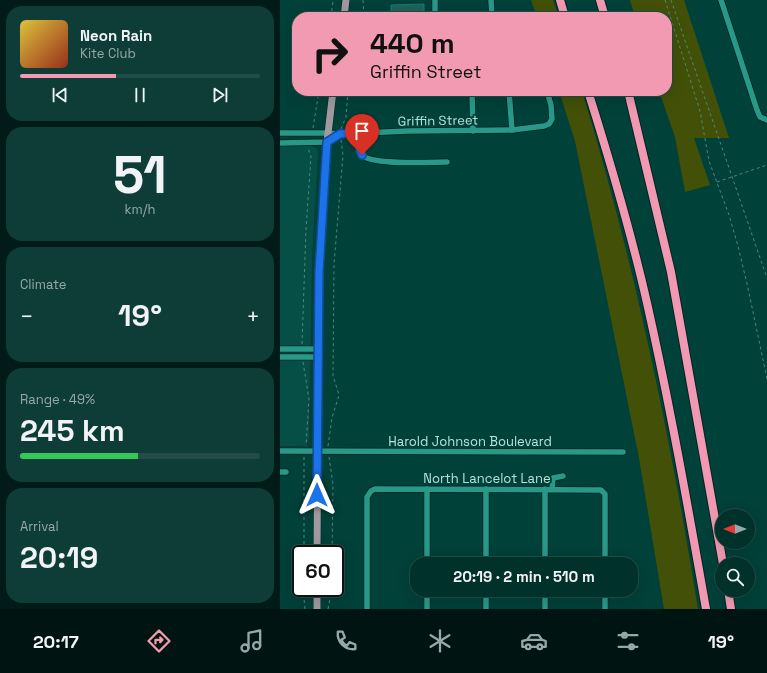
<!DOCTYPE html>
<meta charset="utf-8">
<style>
:root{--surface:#00312b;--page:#0e3d37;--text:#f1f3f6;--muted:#95a9a9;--line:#224c47;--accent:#f19ab2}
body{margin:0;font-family:"Space Grotesk",sans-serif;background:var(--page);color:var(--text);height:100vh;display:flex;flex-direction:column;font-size:15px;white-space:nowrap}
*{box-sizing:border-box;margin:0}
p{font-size:13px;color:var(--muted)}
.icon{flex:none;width:22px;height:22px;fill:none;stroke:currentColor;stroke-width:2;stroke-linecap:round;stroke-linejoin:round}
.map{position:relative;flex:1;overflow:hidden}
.sheet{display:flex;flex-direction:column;gap:6px;padding:6px;background:#001b18;width:280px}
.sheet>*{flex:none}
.guide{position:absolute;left:12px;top:12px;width:380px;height:84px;border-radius:16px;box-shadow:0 4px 16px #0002,0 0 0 1px var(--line);background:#f19ab2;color:#111;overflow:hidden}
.needle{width:26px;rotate:270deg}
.fabs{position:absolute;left:435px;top:509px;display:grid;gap:8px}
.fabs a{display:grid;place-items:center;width:40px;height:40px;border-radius:50%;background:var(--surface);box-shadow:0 4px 16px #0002,0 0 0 1px var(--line);font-size:20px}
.speed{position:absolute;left:12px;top:545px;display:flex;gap:8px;font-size:20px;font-weight:700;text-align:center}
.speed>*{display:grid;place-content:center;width:52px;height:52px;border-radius:50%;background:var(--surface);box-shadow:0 4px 16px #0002,0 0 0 1px var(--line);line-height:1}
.speed .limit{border:2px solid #111;border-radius:6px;background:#fff;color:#111}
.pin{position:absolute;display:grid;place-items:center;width:34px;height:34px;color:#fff;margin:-41px -17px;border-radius:50% 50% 50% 0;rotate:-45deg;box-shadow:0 0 4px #0007}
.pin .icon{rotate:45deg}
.me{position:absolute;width:44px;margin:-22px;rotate:0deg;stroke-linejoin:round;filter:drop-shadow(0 0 3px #0008)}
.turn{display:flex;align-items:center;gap:14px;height:84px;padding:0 12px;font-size:18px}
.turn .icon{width:52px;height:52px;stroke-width:2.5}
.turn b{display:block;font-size:28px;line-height:34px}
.big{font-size:30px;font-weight:700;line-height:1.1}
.sheet .card{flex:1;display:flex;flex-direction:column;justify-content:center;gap:6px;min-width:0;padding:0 14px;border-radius:16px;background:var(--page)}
.sheet .dial{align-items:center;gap:0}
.dial b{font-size:52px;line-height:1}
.song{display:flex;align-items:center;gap:12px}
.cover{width:48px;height:48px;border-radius:6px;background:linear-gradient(135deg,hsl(50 70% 55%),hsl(10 70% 35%))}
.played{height:4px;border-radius:2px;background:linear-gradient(90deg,var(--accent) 40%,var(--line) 40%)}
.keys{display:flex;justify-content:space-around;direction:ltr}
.heat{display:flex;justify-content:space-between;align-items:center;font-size:22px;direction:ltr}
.charge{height:6px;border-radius:3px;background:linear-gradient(90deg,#34c759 49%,var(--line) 0)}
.trip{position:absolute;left:130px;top:557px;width:228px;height:40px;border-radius:16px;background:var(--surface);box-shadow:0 4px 16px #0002,0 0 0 1px var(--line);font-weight:700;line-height:40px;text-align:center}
.dock{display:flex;height:64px;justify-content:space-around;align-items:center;background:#001411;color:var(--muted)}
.dock .icon{width:28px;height:28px}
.dock .active{color:var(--accent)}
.dock b{font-size:18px;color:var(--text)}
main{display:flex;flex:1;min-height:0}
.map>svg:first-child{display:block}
.built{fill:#064f46}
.green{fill:#425107}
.building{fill:#265e55;stroke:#008778}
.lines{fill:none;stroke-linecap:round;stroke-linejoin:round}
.minor-casing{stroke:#022520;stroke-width:7}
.major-casing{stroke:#022520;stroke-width:8}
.highway-casing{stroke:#022520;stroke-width:10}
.path{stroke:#4e877f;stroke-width:1;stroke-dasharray:3 3;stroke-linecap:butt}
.minor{stroke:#289989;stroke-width:5.5}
.major{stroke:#a199a2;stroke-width:7}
.highway{stroke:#f199b2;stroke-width:8}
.route-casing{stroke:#114b97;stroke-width:10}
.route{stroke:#1a73e8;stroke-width:7}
.labels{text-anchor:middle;stroke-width:4;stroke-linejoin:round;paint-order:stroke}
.street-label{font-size:13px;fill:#b4e3da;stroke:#004139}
</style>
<main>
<section class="sheet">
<div class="card">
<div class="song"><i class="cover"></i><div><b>Neon Rain</b><p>Kite Club</p></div></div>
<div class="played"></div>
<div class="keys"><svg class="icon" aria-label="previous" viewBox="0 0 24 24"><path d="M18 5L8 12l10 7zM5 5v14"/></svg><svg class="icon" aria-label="pause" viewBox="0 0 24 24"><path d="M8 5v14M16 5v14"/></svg><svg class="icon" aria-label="next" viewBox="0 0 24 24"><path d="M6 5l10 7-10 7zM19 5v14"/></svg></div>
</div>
<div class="card dial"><b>51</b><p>km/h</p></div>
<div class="card"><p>Climate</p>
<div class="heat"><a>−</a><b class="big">19°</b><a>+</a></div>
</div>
<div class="card"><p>Range · 49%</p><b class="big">245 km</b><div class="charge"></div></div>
<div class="card"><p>Arrival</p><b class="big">20:19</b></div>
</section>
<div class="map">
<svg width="487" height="609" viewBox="0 0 487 609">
<rect width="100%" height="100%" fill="#004139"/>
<path class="built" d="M30 145 37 149 38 152 32 259 29 438 27 444 24 446H0V146Z"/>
<g class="green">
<path d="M251 0H273L279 17H257Z"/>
<path d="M350 0H404L449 138H414L430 185 405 192 395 137 379 91H387V17H355Z"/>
<path d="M279 91H302C354 261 390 434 418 609H384L359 458 295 141Z"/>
</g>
<path class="building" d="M144 4V16L146 17H104L111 16V5Z"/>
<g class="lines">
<g class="minor-casing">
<g id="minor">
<path d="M211 0 212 17"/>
<path d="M441 0 477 110 480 117 487 120"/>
<path d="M155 17V0"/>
<path d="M192 91 193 131"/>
<path d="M229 91 232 130"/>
<path d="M80 132C79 139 78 148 81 154 89 166 152 162 167 162"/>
<path d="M0 133H48L60 134 128 131 232 130 264 126 269 124 272 119 271 105 267 91"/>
<path d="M0 143 47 142 60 134"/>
<path d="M0 349H38"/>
<path d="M0 357H38"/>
<path d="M0 451 343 452"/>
<path d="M0 472H6"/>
<path d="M147 489V564"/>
<path d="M206 489V564"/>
<path d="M265 489V564"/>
<path d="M272 489 273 478 283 476"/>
<path d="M147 590V609"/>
<path d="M206 590V609"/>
<path d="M265 590V609"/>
<path d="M325 590V609"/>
<path d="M87 609V497L91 491 95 489 321 490 325 494V564"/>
</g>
</g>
<g class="major-casing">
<g id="major">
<path d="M64 17 66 0"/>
<path d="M37 554 39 259 47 142 53 91"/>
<path d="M37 609V588"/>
</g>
</g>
<g class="highway-casing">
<g id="highway">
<path d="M280 0 285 17"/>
<path d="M320 0 325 17"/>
<path d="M308 91C330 161 351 232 367 303 390 405 408 507 426 609"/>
<path d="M348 91 391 272 443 564"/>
<path d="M448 590 451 609"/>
</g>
</g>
<g class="path">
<path d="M83 0 84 17"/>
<path d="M385 0 420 111 429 161 449 215 458 246 468 288 487 379"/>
<path d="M391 0 487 278"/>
<path d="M51 17 53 0"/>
<path d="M33 128 39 91"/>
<path d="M61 129 66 117 68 91"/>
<path d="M437 182 487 165"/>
<path d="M22 344 26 229 31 156 28 148"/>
<path d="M23 362 29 399 26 446"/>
<path d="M48 446 52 418 59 395 53 376 54 264 63 155 61 140"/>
<path d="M24 457V554"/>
<path d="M49 457 53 484 52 554"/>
<path d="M23 588 25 609"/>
<path d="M48 609 52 588"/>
</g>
<use href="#minor" class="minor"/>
<use href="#major" class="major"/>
<use href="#highway" class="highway"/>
</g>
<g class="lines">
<g class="route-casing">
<path id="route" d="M37 495 39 272 47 142 60 134 80 132V150L82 155"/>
</g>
<use href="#route" class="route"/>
</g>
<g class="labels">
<g class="street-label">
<text transform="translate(158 120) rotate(-1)" y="5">Griffin Street</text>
<text x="190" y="446">Harold Johnson Boulevard</text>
<text x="207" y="483">North Lancelot Lane</text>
</g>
</g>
</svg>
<div class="fabs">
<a><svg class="needle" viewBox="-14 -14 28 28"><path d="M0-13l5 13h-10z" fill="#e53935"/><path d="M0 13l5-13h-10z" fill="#95a9a9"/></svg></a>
<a><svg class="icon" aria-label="search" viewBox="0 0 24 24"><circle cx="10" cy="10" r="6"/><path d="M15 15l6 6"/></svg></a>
</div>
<div class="speed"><div class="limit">60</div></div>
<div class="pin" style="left:82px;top:155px;background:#d93025"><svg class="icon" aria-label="arrive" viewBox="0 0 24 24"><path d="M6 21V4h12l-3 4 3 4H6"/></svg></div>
<svg class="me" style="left:37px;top:495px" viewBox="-20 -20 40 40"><path d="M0-17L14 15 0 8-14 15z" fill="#1a73e8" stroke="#fff" stroke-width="4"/></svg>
<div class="trip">20:19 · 2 min · 510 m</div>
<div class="guide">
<div class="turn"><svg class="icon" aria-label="right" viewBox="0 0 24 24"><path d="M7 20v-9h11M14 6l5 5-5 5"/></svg><div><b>440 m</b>Griffin Street</div></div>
</div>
</div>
</main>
<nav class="dock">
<b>20:17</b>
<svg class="icon active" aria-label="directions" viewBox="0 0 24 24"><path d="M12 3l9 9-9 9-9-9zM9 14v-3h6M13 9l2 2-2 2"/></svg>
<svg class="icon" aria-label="music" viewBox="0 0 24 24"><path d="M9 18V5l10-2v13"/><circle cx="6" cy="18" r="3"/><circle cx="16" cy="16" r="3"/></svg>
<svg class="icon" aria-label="phone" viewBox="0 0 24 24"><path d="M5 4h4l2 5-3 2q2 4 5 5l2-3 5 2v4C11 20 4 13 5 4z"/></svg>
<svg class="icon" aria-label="climate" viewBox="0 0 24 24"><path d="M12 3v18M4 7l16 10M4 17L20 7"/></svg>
<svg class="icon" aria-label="car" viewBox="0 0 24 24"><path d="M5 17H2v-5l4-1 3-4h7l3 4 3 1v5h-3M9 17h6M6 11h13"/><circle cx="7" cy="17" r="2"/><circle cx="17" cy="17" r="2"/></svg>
<svg class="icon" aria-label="filters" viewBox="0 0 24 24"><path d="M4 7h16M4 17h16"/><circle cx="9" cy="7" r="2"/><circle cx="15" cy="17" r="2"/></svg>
<b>19°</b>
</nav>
